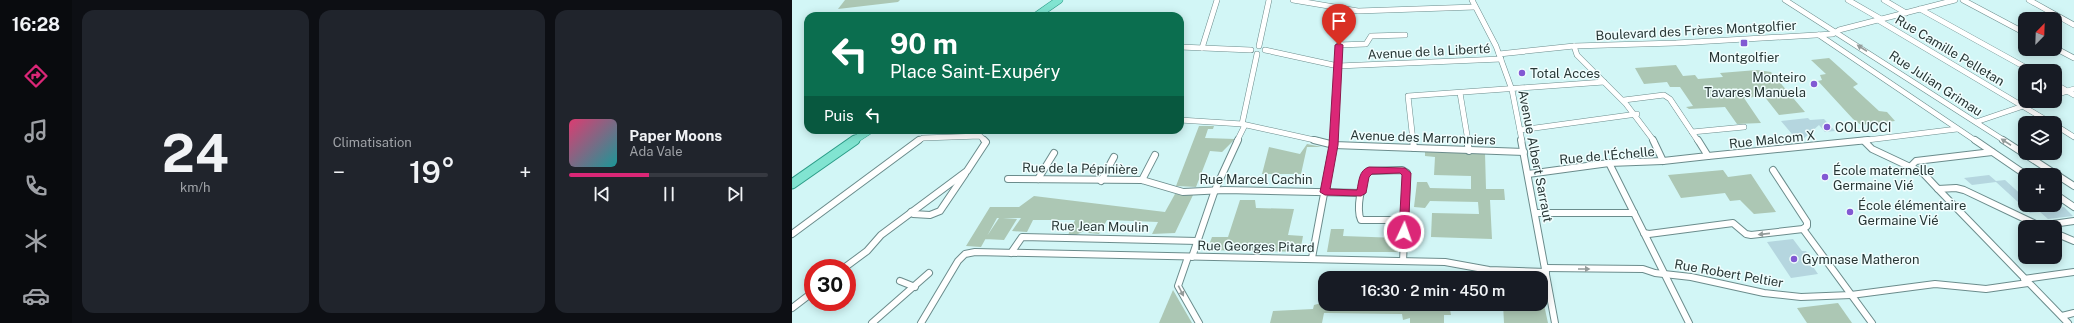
<!DOCTYPE html>
<html lang="fr">
<meta charset="utf-8">
<style>
:root{--surface:#171b24;--page:#20242c;--text:#f1f3f6;--muted:#9ea1a6;--line:#363941;--accent:#db2777}
body{margin:0;font-family:"Public Sans",sans-serif;background:var(--page);color:var(--text);height:100vh;display:flex;flex-direction:column;font-size:15px;white-space:nowrap}
*{box-sizing:border-box;margin:0}
p{font-size:13px;color:var(--muted)}
.icon{flex:none;width:22px;height:22px;fill:none;stroke:currentColor;stroke-width:2;stroke-linecap:round;stroke-linejoin:round}
.map{position:relative;flex:1;overflow:hidden}
.side{display:flex;flex-direction:column;gap:10px;padding:10px;background:#0d0f14;width:720px}
.side>*{flex:none}
.guide{position:absolute;left:12px;top:12px;width:380px;height:122px;border-radius:12px;box-shadow:0 2px 10px #0003;background:#0b6e4f;color:#fff;overflow:hidden}
.needle{width:26px;rotate:23deg}
.controls{position:absolute;left:1226px;top:12px;display:grid;gap:8px}
.controls a{display:grid;place-items:center;width:44px;height:44px;border-radius:8px;background:var(--surface);box-shadow:0 2px 10px #0003;font-size:20px}
.speed{position:absolute;left:12px;top:259px;display:flex;gap:8px;font-size:20px;font-weight:700;text-align:center}
.speed>*{display:grid;place-content:center;width:52px;height:52px;border-radius:50%;background:var(--surface);box-shadow:0 2px 10px #0003;line-height:1}
.speed .limit{border:6px solid #d22;background:#fff;color:#111}
.pin{position:absolute;display:grid;place-items:center;width:34px;height:34px;color:#fff;margin:-41px -17px;border-radius:50% 50% 50% 0;rotate:-45deg;box-shadow:0 0 4px #0007}
.pin .icon{rotate:45deg}
.me{position:absolute;width:44px;margin:-22px;rotate:3deg;stroke-linejoin:round;filter:drop-shadow(0 0 3px #0008)}
.turn{display:flex;align-items:center;gap:14px;height:84px;padding:0 20px;font-size:18px}
.turn .icon{width:52px;height:52px;stroke-width:2.5}
.turn b{display:block;font-size:28px;line-height:34px}
.then{display:flex;align-items:center;height:38px;padding:0 20px;background:#0003;gap:8px;font-size:15px}
.big{font-size:30px;font-weight:600;line-height:1.1}
.side .widget{flex:1;display:flex;flex-direction:column;justify-content:center;gap:6px;min-width:0;padding:0 14px;border-radius:12px;background:var(--page)}
.side .dial{align-items:center;gap:0}
.dial b{font-size:52px;line-height:1}
.song{display:flex;align-items:center;gap:12px}
.cover{width:48px;height:48px;border-radius:6px;background:linear-gradient(135deg,hsl(340 70% 55%),hsl(180 70% 35%))}
.played{height:4px;border-radius:2px;background:linear-gradient(90deg,var(--accent) 40%,var(--line) 40%)}
.keys{display:flex;justify-content:space-around;direction:ltr}
.heat{display:flex;justify-content:space-between;align-items:center;font-size:22px;direction:ltr}
.side .tiles{flex:1;display:grid;gap:10px;grid-template-columns:repeat(3,1fr)}
.trip{position:absolute;left:526px;top:271px;width:230px;height:40px;border-radius:12px;background:var(--surface);box-shadow:0 2px 10px #0003;font-weight:600;line-height:40px;text-align:center}
main{display:flex;flex:1;min-height:0}
.tabs{display:flex;flex-direction:column;width:72px;justify-content:space-around;align-items:center;background:#090b0e;color:var(--muted)}
.tabs .icon{width:28px;height:28px}
.tabs .on{color:var(--accent)}
.tabs b{font-size:18px;color:var(--text)}
.map>svg:first-child{display:block}
.green{fill:#acc7b4}
.building{fill:#b5d6df}
.lines{fill:none;stroke-linecap:round;stroke-linejoin:round}
.minor-far1-casing{stroke:#6b8c8c;stroke-width:6}
.minor-casing{stroke:#6b8c8c;stroke-width:8}
.major-far1-casing{stroke:#2b9c87;stroke-width:8}
.major-casing{stroke:#2b9c87;stroke-width:11}
.minor-far1{stroke:#fff;stroke-width:5}
.minor{stroke:#fff;stroke-width:6}
.major-far1{stroke:#81e4d1;stroke-width:7}
.major{stroke:#81e4d1;stroke-width:9}
.oneway{fill:#949b9a}
.route{fill:#db2777;stroke:#8e194d}
.poi-dot{fill:#8259d3;stroke:#f0fefe;stroke-width:1.5}
.labels{text-anchor:middle;stroke-width:3;stroke-linejoin:round;paint-order:stroke}
.street-label{font-size:13px;fill:#283736;stroke:#f0fefe}
.poi-label{font-size:13px;fill:#283736;stroke:#f0fefe;text-anchor:start}
</style>
<main>
<nav class="tabs">
<b>16:28</b>
<svg class="icon on" aria-label="directions" viewBox="0 0 24 24"><path d="M12 3l9 9-9 9-9-9zM9 14v-3h6M13 9l2 2-2 2"/></svg>
<svg class="icon" aria-label="music" viewBox="0 0 24 24"><path d="M9 18V5l10-2v13"/><circle cx="6" cy="18" r="3"/><circle cx="16" cy="16" r="3"/></svg>
<svg class="icon" aria-label="phone" viewBox="0 0 24 24"><path d="M5 4h4l2 5-3 2q2 4 5 5l2-3 5 2v4C11 20 4 13 5 4z"/></svg>
<svg class="icon" aria-label="climate" viewBox="0 0 24 24"><path d="M12 3v18M4 7l16 10M4 17L20 7"/></svg>
<svg class="icon" aria-label="car" viewBox="0 0 24 24"><path d="M5 17H2v-5l4-1 3-4h7l3 4 3 1v5h-3M9 17h6M6 11h13"/><circle cx="7" cy="17" r="2"/><circle cx="17" cy="17" r="2"/></svg>
</nav>
<section class="side">
<div class="tiles">
<div class="widget dial"><b>24</b><p>km/h</p></div>
<div class="widget"><p>Climatisation</p>
<div class="heat"><a>−</a><b class="big">19°</b><a>+</a></div>
</div>
<div class="widget">
<div class="song"><i class="cover"></i><div><b>Paper Moons</b><p>Ada Vale</p></div></div>
<div class="played"></div>
<div class="keys"><svg class="icon" aria-label="previous" viewBox="0 0 24 24"><path d="M18 5L8 12l10 7zM5 5v14"/></svg><svg class="icon" aria-label="pause" viewBox="0 0 24 24"><path d="M8 5v14M16 5v14"/></svg><svg class="icon" aria-label="next" viewBox="0 0 24 24"><path d="M6 5l10 7-10 7zM19 5v14"/></svg></div>
</div>
</div>
</section>
<div class="map">
<svg width="1282" height="323" viewBox="0 0 1282 323">
<rect width="100%" height="100%" fill="#d2f6f6"/>
<g class="green">
<path d="M53 0H108L106 2 46 9Z"/>
<path d="M1037 58 1066 84 1061 87 1087 111 1095 112 1103 121 1069 125 1061 119 1026 81 1030 80 1028 75 1034 74 1019 60Z"/>
<path d="M884 65 891 76 903 75 906 79 931 77 928 73 965 70 979 72 1013 112 987 115 972 96 952 98 969 123 945 124 933 107 897 109 894 107 901 106 888 87H878L875 82 852 84 843 68Z"/>
<path d="M407 126H422L421 129H416L413 138 443 139 430 152 418 151 404 187 384 186Z"/>
<path d="M515 144 530 147H515L509 174H470L477 147 508 154Z"/>
<path d="M633 152 693 153 694 189H712L713 200H698L700 239 639 237 640 213 687 214 686 202 638 201 633 208 622 207 625 182H635L638 188 679 189V176L642 175 643 157 633 156Z"/>
<path d="M931 170 936 177 959 174 984 212 962 214 948 200 938 201 933 193 889 198 876 175Z"/>
<path d="M383 194 401 195 383 233 360 234 366 222 315 220 307 234 297 233 294 230 284 235H276L283 220H241L235 232 220 231 229 218H211L225 219 212 240 193 239 207 218H205L189 247 174 246 198 207H227L242 196 373 212Z"/>
<path d="M448 200H463L464 208 502 209 496 235 511 236 508 252 415 250 420 237H436Z"/>
<path d="M539 229H552L551 236 607 238 606 252H535Z"/>
<path d="M381 290 400 323H367Z"/>
<path d="M749 291 756 323H712L711 304H749Z"/>
<path d="M533 302V304H657L659 315H652V323H618V318L611 320 610 314 536 313H532L530 323H478L481 311 521 309 522 305Z"/>
<path d="M1046 303 1060 323H1015L1005 308Z"/>
</g>
<g class="building">
<path d="M1016 118 1018 120 1032 119 1043 131 1033 132 1027 125 1011 139 1005 140 989 121Z"/>
<path d="M1197 175 1204 181 1213 180 1233 198V205H1241L1247 211 1272 207 1281 216 1256 219 1248 212 1238 213 1204 182 1180 185 1172 178Z"/>
<path d="M1001 239 1010 251H1014L1019 257H1017L1020 261H1017L1026 274 999 278 975 242Z"/>
</g>
<g class="lines">
<g class="minor-far1-casing">
<g id="minor-far1">
<path d="M501 0 566 11 683 7"/>
<path d="M680 0 704 46 720 90 730 141"/>
<path d="M993 0 1213 141"/>
<path d="M1056 0 1089 19"/>
<path d="M1092 0 1114 13"/>
<path d="M1171 0 1233 33"/>
<path d="M1237 0 1282 25"/>
<path d="M1128 9 1240 71"/>
<path d="M1086 20 1259 123"/>
<path d="M1027 35 1184 141"/>
<path d="M547 45 574 44 579 36 613 35"/>
<path d="M467 46 477 0"/>
<path d="M782 46 785 55 834 104 862 141"/>
<path d="M388 47 459 50"/>
<path d="M410 48 425 0"/>
<path d="M1263 48 1282 58"/>
<path d="M473 50 546 66 709 59"/>
<path d="M707 54 782 46 884 43 1041 34 1047 30 1163 0"/>
<path d="M1263 84 1282 95"/>
<path d="M668 93 676 141"/>
<path d="M1263 95 1282 89"/>
<path d="M832 100 872 95 878 99 906 141"/>
<path d="M388 120 450 124 527 141"/>
<path d="M1184 122 1246 101"/>
<path d="M450 124 465 54"/>
<path d="M1263 125 1282 137"/>
<path d="M728 130 845 114"/>
<path d="M900 132 952 127"/>
<path d="M125 141 131 138 188 136 193 141"/>
<path d="M445 141 453 125"/>
<path d="M542 141 550 9"/>
<path d="M621 141 616 96 812 82"/>
<path d="M1067 141 1165 129"/>
</g>
</g>
<g class="minor-casing">
<g id="minor">
<path d="M522 140 542 145 732 152"/>
<path d="M621 140 622 148"/>
<path d="M675 140 677 151"/>
<path d="M729 140 763 323"/>
<path d="M861 140 871 161"/>
<path d="M1183 140 1234 175"/>
<path d="M1211 140 1282 186"/>
<path d="M1072 141 1080 149 1131 173 1146 189 1164 188 1172 190 1250 227"/>
<path d="M916 156 1076 140"/>
<path d="M817 163 897 323"/>
<path d="M1118 167 1124 161 1200 152"/>
<path d="M610 170 615 173 613 220H569C564 210 569 179 577 171Z"/>
<path d="M736 174 817 163 871 161 916 156 906 140"/>
<path d="M216 179 350 180 391 192 433 190 569 193"/>
<path d="M246 179 262 153"/>
<path d="M350 180 363 155"/>
<path d="M309 181 322 157"/>
<path d="M1146 189 1276 323"/>
<path d="M1263 194 1282 207"/>
<path d="M119 212 121 214 138 215 148 211 173 174"/>
<path d="M743 213H842"/>
<path d="M1247 226 1282 221"/>
<path d="M1011 229 1080 323"/>
<path d="M852 233 857 234 941 223 954 234 959 235 1011 229 1015 226V222L981 170"/>
<path d="M1263 233 1282 241"/>
<path d="M0 234 127 140"/>
<path d="M219 253 230 237 406 241"/>
<path d="M396 257 386 286 407 323"/>
<path d="M400 257 423 190 446 140"/>
<path d="M520 258 542 140"/>
<path d="M611 261 613 220"/>
<path d="M52 268 75 251 89 235 175 171 194 142 192 140"/>
<path d="M753 268 851 269 863 273 899 277 972 293 1009 297 1059 295 1143 284 1194 289 1236 283"/>
<path d="M1232 279 1282 272"/>
<path d="M108 281 123 287"/>
<path d="M0 308 21 292"/>
<path d="M1270 316 1282 313"/>
<path d="M80 323 137 273"/>
<path d="M129 323 166 261 173 254 183 252 653 262 697 270 754 272"/>
</g>
</g>
<g class="major-far1-casing">
<g id="major-far1">
<path d="M244 16 267 0"/>
<path d="M61 141 78 130"/>
</g>
</g>
<g class="major-casing">
<path id="major" d="M0 184 63 140"/>
</g>
<use href="#minor-far1" class="minor-far1"/>
<use href="#minor" class="minor"/>
<use href="#major-far1" class="major-far1"/>
<use href="#major" class="major"/>
</g>
<defs><path id="oneway-solid" d="M-6-.8H1V-3.2L6.5 0L1 3.2V.8H-6Z"/></defs>
<g class="oneway">
<use href="#oneway-solid" transform="translate(1070 48) rotate(-147)"/>
<use href="#oneway-solid" transform="translate(1214 142) rotate(-147)"/>
<use href="#oneway-solid" transform="translate(972 234) rotate(174)"/>
<use href="#oneway-solid" transform="translate(792 269)"/>
<use href="#oneway-solid" transform="translate(389 291) rotate(63)"/>
</g>
<path class="route" d="M547 43 551 45 546 145 538 189 565 190C567 181 567 170 577 167L613 168 619 173 616 235 612 236 607 232 610 175 608 173 580 174 577 177 574 193 569 196 533 195 528 192 537 145 543 45Z"/>
<g class="poi-dot">
<rect x="948" y="39" width="8" height="8" rx="2"/>
<circle cx="730" cy="73" r="4"/>
<circle cx="1022" cy="84" r="4"/>
<circle cx="1035" cy="127" r="4"/>
<circle cx="1033" cy="177" r="4"/>
<circle cx="1058" cy="212" r="4"/>
<circle cx="1002" cy="259" r="4"/>
</g>
<g class="labels">
<g class="street-label">
<text transform="translate(904 30) rotate(-3)" y="5">Boulevard des Frères Montgolfier</text>
<text transform="translate(1158 50) rotate(31)" y="5">Rue Camille Pelletan</text>
<text transform="translate(637 51) rotate(-3)" y="5">Avenue de la Liberté</text>
<text transform="translate(1144 83) rotate(33)" y="5">Rue Julian Grimau</text>
<text transform="translate(631 137) rotate(2)" y="5">Avenue des Marronniers</text>
<text transform="translate(980 139) rotate(-6)" y="5">Rue Malcom X</text>
<text transform="translate(815 155) rotate(-5)" y="5">Rue de l'Échelle</text>
<text transform="translate(744 156) rotate(79)" y="5">Avenue Albert Sarraut</text>
<text transform="translate(288 168) rotate(1)" y="5">Rue de la Pépinière</text>
<text x="464" y="184">Rue Marcel Cachin</text>
<text transform="translate(308 226) rotate(1)" y="5">Rue Jean Moulin</text>
<text transform="translate(464 246) rotate(1)" y="5">Rue Georges Pitard</text>
<text transform="translate(937 273) rotate(10)" y="5">Rue Robert Peltier</text>
</g>
<g class="poi-label">
<text x="952" y="62" text-anchor="middle">Montgolfier</text>
<text x="738" y="78">Total Acces</text>
<text x="1014" y="82" text-anchor="end">Monteiro<tspan x="1014" dy="15">Tavares Manuela</tspan></text>
<text x="1043" y="132">COLUCCI</text>
<text x="1041" y="175">École maternelle<tspan x="1041" dy="15">Germaine Vié</tspan></text>
<text x="1066" y="210">École élémentaire<tspan x="1066" dy="15">Germaine Vié</tspan></text>
<text x="1010" y="264">Gymnase Matheron</text>
</g>
</g>
</svg>
<div class="controls">
<a><svg class="needle" viewBox="-14 -14 28 28"><path d="M0-13l5 13h-10z" fill="#e53935"/><path d="M0 13l5-13h-10z" fill="#9ea1a6"/></svg></a>
<a><svg class="icon" aria-label="sound" viewBox="0 0 24 24"><path d="M4 9h4l5-4v14l-5-4H4zM17 9q2 3 0 6"/></svg></a>
<a><svg class="icon" aria-label="layers" viewBox="0 0 24 24"><path d="M12 4l9 5-9 5-9-5zM3 14l9 5 9-5"/></svg></a>
<a>+</a>
<a>−</a>
</div>
<div class="speed"><div class="limit">30</div></div>
<div class="pin" style="left:547px;top:45px;background:#d93025"><svg class="icon" aria-label="arrive" viewBox="0 0 24 24"><path d="M6 21V4h12l-3 4 3 4H6"/></svg></div>
<svg class="me" style="left:612px;top:232px" viewBox="-20 -20 40 40"><circle r="17" fill="#db2777" stroke="#fff" stroke-width="3"/><path d="M0-11L8 9 0 5-8 9z" fill="#fff"/></svg>
<div class="trip">16:30 · 2 min · 450 m</div>
<div class="guide">
<div class="turn"><svg class="icon" aria-label="left" viewBox="0 0 24 24"><path d="M17 20v-9H6M10 6l-5 5 5 5"/></svg><div><b>90 m</b>Place Saint-Exupéry</div></div>
<div class="then">Puis<svg class="icon" aria-label="left" viewBox="0 0 24 24"><path d="M17 20v-9H6M10 6l-5 5 5 5"/></svg></div>
</div>
</div>
</main>
